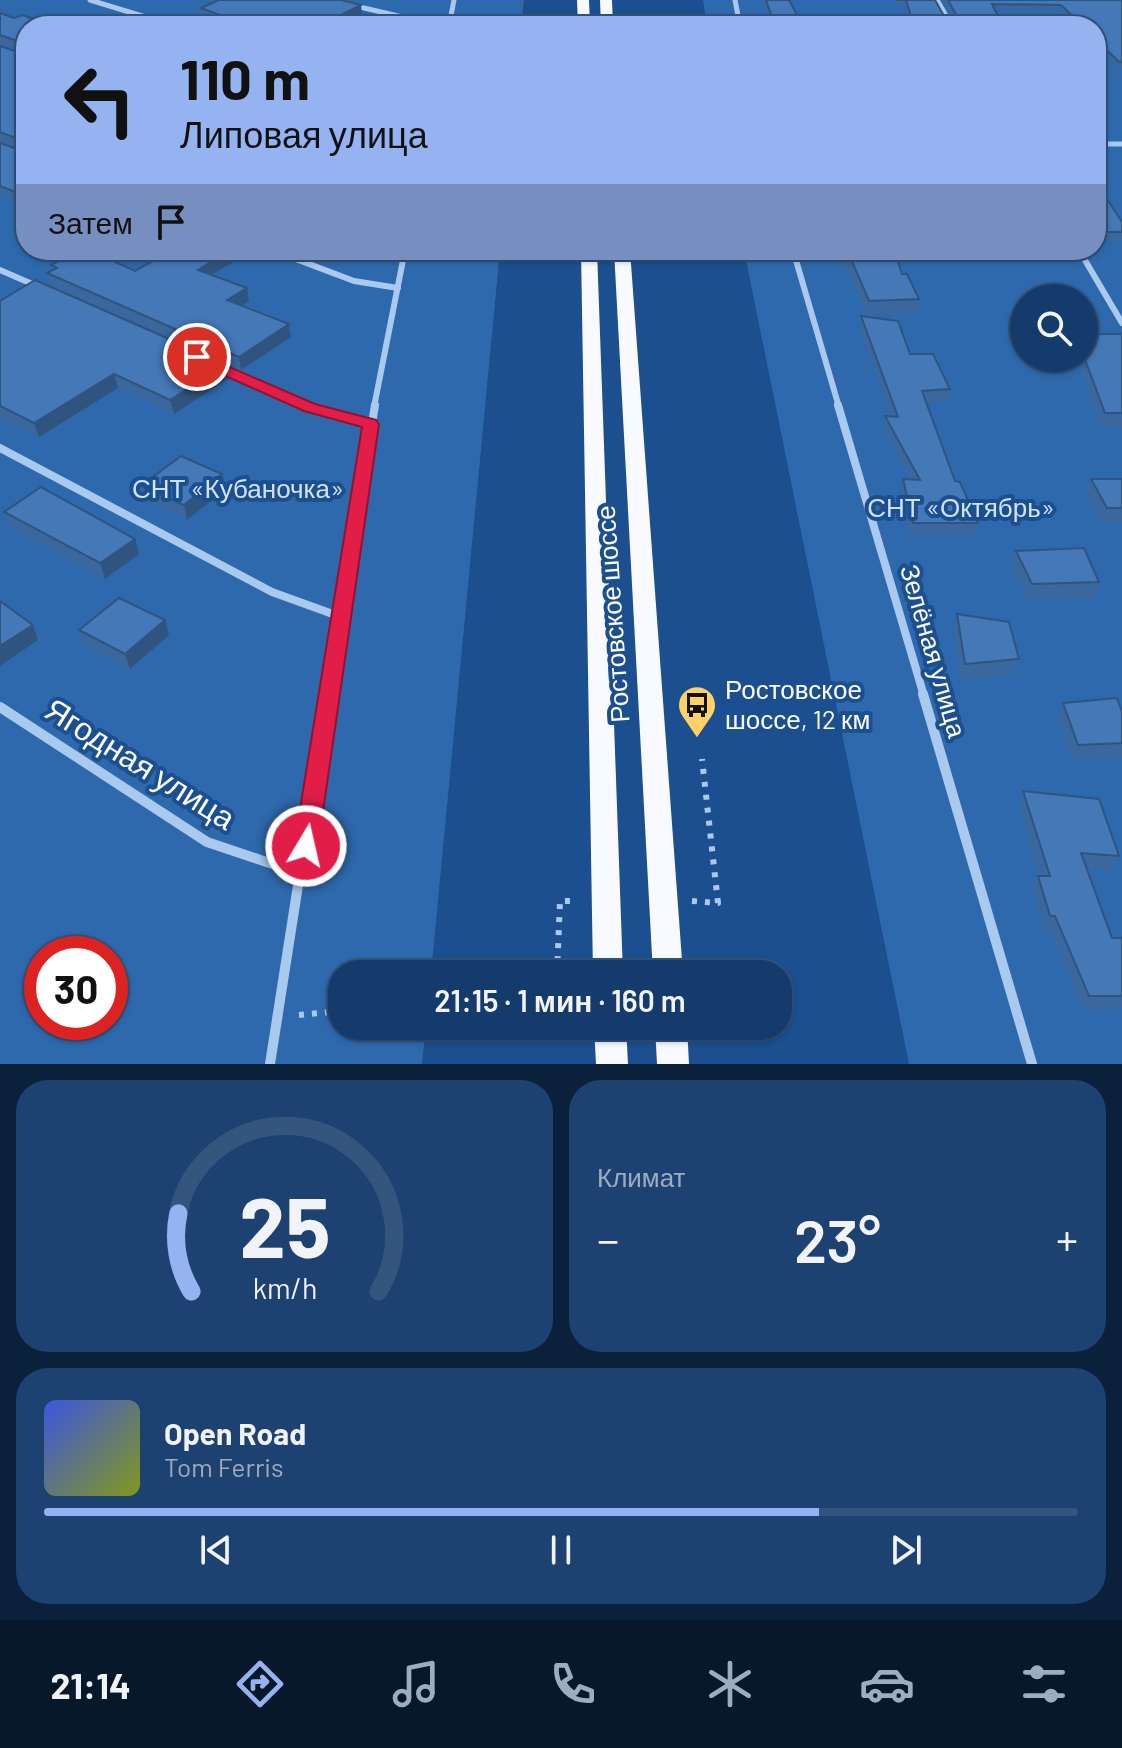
<!DOCTYPE html>
<html lang="ru">
<meta charset="utf-8">
<style>
:root{--surface:#143b6b;--page:#1d4271;--text:#f1f3f6;--muted:#9dadc1;--line:#33557e;--accent:#95b2f1}
body{margin:0;font-family:Barlow,sans-serif;background:var(--page);color:var(--text);height:100vh;display:flex;flex-direction:column;font-size:30px;white-space:nowrap}
*{box-sizing:border-box;margin:0}
p{font-size:26px;color:var(--muted)}
.icon{flex:none;width:44px;height:44px;fill:none;stroke:currentColor;stroke-width:2;stroke-linecap:round;stroke-linejoin:round}
.map{position:relative;height:1064px;overflow:hidden}
.details{display:flex;flex-direction:column;gap:16px;padding:16px;background:#0b203b;flex:1}
.details>*{flex:none}
.top-card{position:absolute;left:16px;top:16px;width:1090px;height:244px;border-radius:32px;box-shadow:0 2px 6px #0004,0 0 0 2px var(--line);background:#95b2f1;color:#111;overflow:hidden}
.controls{position:absolute;left:1010px;top:284px;display:grid;gap:16px}
.controls a{display:grid;place-items:center;width:88px;height:88px;border-radius:50%;background:var(--surface);box-shadow:0 2px 6px #0004,0 0 0 2px var(--line);font-size:40px}
.speed{position:absolute;left:24px;top:936px;display:flex;gap:16px;font-size:40px;font-weight:700;text-align:center}
.speed>*{display:grid;place-content:center;width:104px;height:104px;border-radius:50%;background:var(--surface);box-shadow:0 2px 6px #0004,0 0 0 2px var(--line);line-height:1}
.speed .limit{border:12px solid #d22;background:#fff;color:#111}
.pin{position:absolute;display:grid;place-items:center;width:68px;height:68px;color:#fff;margin:-34px;border:4px solid #fff;border-radius:50%;box-shadow:0 2px 8px #0007}
.me{position:absolute;width:88px;margin:-44px;rotate:9deg;stroke-linejoin:round;filter:drop-shadow(0 0 6px #0008)}
.turn{display:flex;align-items:center;gap:28px;height:168px;padding:0 32px;font-size:36px}
.turn .icon{width:104px;height:104px;stroke-width:2.5}
.turn b{display:block;font-size:56px;line-height:68px}
.then{display:flex;align-items:center;height:76px;padding:0 32px;background:#0003;gap:16px;font-size:30px}
.big{font-size:60px;font-weight:600;line-height:1.1}
.details .card{flex:1;display:flex;flex-direction:column;justify-content:center;gap:12px;min-width:0;padding:0 28px;border-radius:32px;background:var(--page)}
.details .dial{align-items:center;gap:0}
.dial svg{height:208px;overflow:visible;fill:none;stroke:var(--line);stroke-width:7;stroke-linecap:round;text-anchor:middle}
.dial text{fill:var(--text);stroke:none}
.song{display:flex;align-items:center;gap:24px}
.cover{width:96px;height:96px;border-radius:12px;background:linear-gradient(135deg,hsl(230 70% 55%),hsl(70 70% 35%))}
.played{height:8px;border-radius:4px;background:linear-gradient(90deg,var(--accent) 75%,var(--line) 75%)}
.keys{display:flex;justify-content:space-around;direction:ltr}
.heat{display:flex;justify-content:space-between;align-items:center;font-size:44px;direction:ltr}
.details .tiles{flex:1;display:grid;gap:16px;grid-template-columns:1fr 1fr}
.card:last-child{grid-column:span 2}
.trip{position:absolute;left:328px;top:960px;width:464px;height:80px;border-radius:32px;background:var(--surface);box-shadow:0 2px 6px #0004,0 0 0 2px var(--line);font-weight:600;line-height:80px;text-align:center}
.tab-bar{display:flex;height:128px;justify-content:space-around;align-items:center;background:#08182b;color:var(--muted)}
.tab-bar .icon{width:56px;height:56px}
.tab-bar .active{color:var(--accent)}
.tab-bar b{font-size:36px;color:var(--text)}
.map>svg:first-child{display:block}
.green{fill:#2e69ad;fill-rule:evenodd}
.lines{fill:none;stroke-linecap:round;stroke-linejoin:round}
.path{stroke:#a9c9ee;stroke-width:6;stroke-dasharray:5 8;stroke-linecap:butt}
.minor-far3{stroke:#a9c9ee;stroke-width:5}
.minor-far2{stroke:#a9c9ee;stroke-width:6}
.minor-far1{stroke:#a9c9ee;stroke-width:8}
.minor{stroke:#a9c9ee;stroke-width:10}
.trunk{fill:#f8faff;fill-rule:evenodd}
.wall{fill:#3a679d}
.shaded-wall{fill:#305480}
.building{fill:#4478b7;stroke:#305480;stroke-width:2}
.route{fill:#e11d48;stroke:#92132f;stroke-width:2}
.labels{text-anchor:middle;stroke-width:8;stroke-linejoin:round;paint-order:stroke}
.park-label{font-size:26px;fill:#cfe3fa;stroke:#1b4f8f}
.street-label{font-size:26px;fill:#fff;stroke:#1b4f8f}
.poi-label{font-size:26px;fill:#fff;stroke:#1b4f8f;text-anchor:start}
.near-street-label{font-size:32px;fill:#fff;stroke:#1b4f8f}
</style>
<div class="map">
<svg width="1122" height="1064" viewBox="0 0 1122 1064">
<rect width="100%" height="100%" fill="#1b4f8f"/>
<g class="green">
<path d="M0 0H524L521 26H26V250H500L431 974H342V1026H426L422 1064H0ZM42 954H110V1022H42Z"/>
<path d="M703 0H1122V1064H909L744 250H1096V26H707ZM1024 298H1084V358H1024Z"/>
</g>
<g class="lines">
<g class="path">
<path d="M692 901 718 903 702 759"/>
<path d="M557 974 560 901H575"/>
<path d="M299 1015 342 1011"/>
<path d="M543 1026 554 1036"/>
</g>
<g class="minor-far3">
<path d="M90 0 175 26"/>
<path d="M330 0 441 26"/>
<path d="M735 0 740 26"/>
<path d="M937 0 952 26"/>
<path d="M449 26 454 0"/>
<path d="M1096 144H1122"/>
</g>
<g class="minor-far2">
<path d="M272 250 354 281 398 288"/>
<path d="M793 250 839 407"/>
<path d="M1079 250 1122 323"/>
<path d="M0 270 39 287"/>
<path d="M220 368 309 407"/>
<path d="M374 407 405 250"/>
</g>
<g class="minor-far1">
<path d="M305 405 371 424"/>
<path d="M838 405 924 696"/>
<path d="M0 448 272 592 341 617"/>
<path d="M328 696 375 405"/>
</g>
<g class="minor">
<path d="M923 694 1032 1064"/>
<path d="M0 707 207 842 302 874"/>
<path d="M270 1064 328 694"/>
</g>
<g class="trunk">
<path d="M577 0H589L590 26H578Z"/>
<path d="M600 0H612L613 26H601Z"/>
<path d="M581 250H597L623 974H593Z"/>
<path d="M614 250H630L683 974H653Z"/>
<path d="M594 1026H626L628 1064H596Z"/>
<path d="M655 1026H687L689 1064H657Z"/>
</g>
</g>
<g class="wall">
<path d="M763 0H789L803 26H772Z"/>
<path d="M893 0H935L948 23 955 25 956 23 943 0H1122V68H1117L1096 47V26H1076L1060 10H995L1000 20 999 25 911 26 905 6H896Z"/>
<path d="M201 8 362 14 338 26H226L202 17Z"/>
<path d="M0 13 14 18 26 26V52L2 44 0 45Z"/>
<path d="M0 46 23 54 26 52V205L0 195V143L22 151 25 150 0 141Z"/>
<path d="M1096 182 1122 222V241L1096 240Z"/>
<path d="M840 250H894L902 274 919 299 916 313 867 315 847 268H845Z"/>
<path d="M248 253 212 275 249 301 241 306 289 324 291 337 241 370 51 286 47 273 52 271 51 265 135 271Z"/>
<path d="M0 301 226 364 229 378 174 414 118 388 39 437 0 418Z"/>
<path d="M861 316 910 354 950 389 947 402 927 403 955 481 978 523 974 536H910L900 492 903 479 910 480 883 429 885 416 891 417 859 328Z"/>
<path d="M1122 334V431L1120 427H1101L1075 358H1084Z"/>
<path d="M222 474 226 489 187 520 145 501 141 486Z"/>
<path d="M1091 479H1122V522H1102L1086 493Z"/>
<path d="M4 512 135 539 139 554 105 579 9 527Z"/>
<path d="M1016 551 1099 582 1093 597 1028 600 1011 566Z"/>
<path d="M957 614 1019 659 1014 675 961 679 953 630Z"/>
<path d="M165 620 169 635 130 669 84 646 79 630Z"/>
<path d="M1063 703 1122 712V758L1072 760 1057 718Z"/>
<path d="M1023 791 1119 856 1113 870 1086 868 1112 938H1122V1009L1083 1010 1049 930H1044L1032 890 1038 876H1040L1018 805Z"/>
</g>
<g class="shaded-wall">
<path d="M361 5 362 14 338 26H319Z"/>
<path d="M230 250H247L248 253 200 282 198 270Z"/>
<path d="M247 288 249 301 230 313 227 300Z"/>
<path d="M289 324 291 337 241 370 239 357Z"/>
<path d="M226 364 229 378 174 414 170 400Z"/>
<path d="M114 374 118 388 39 437 34 423Z"/>
<path d="M222 474 226 489 187 520 184 505Z"/>
<path d="M135 539 139 554 105 579 100 563Z"/>
<path d="M165 620 169 635 130 669 125 654Z"/>
<path d="M33 625 38 640 0 666V646Z"/>
</g>
<g class="building">
<path d="M219 0H341L361 5 319 26H249L201 8Z"/>
<path d="M766 0H789L803 26H775Z"/>
<path d="M896 0H935L948 23 955 25 958 18 948 0H1122V62H1119L1096 39V26H1083L1061 5 992 4 1000 20H986L990 26H914L906 0Z"/>
<path d="M0 13 14 18 23 15 51 26H26V44L0 35Z"/>
<path d="M0 46 23 54 26 52V142L0 132Z"/>
<path d="M0 143 22 151 26 150V196L0 186Z"/>
<path d="M1096 182 1122 222V232H1096Z"/>
<path d="M80 250H89L135 271 172 250H230L198 270 247 288 227 300 289 324 239 357 47 273 57 268 51 265Z"/>
<path d="M846 250H894L902 274H907L919 299 869 301 849 254H847Z"/>
<path d="M35 280 226 364 170 400 114 374 34 423 0 406V301Z"/>
<path d="M861 316 898 321 910 354H933L950 389 922 391 955 481 960 482 978 523H913L903 479 920 480 885 416 898 417Z"/>
<path d="M1084 334H1122V413H1105L1084 357Z"/>
<path d="M181 456 222 474 184 505 141 486Z"/>
<path d="M1091 479H1122V508H1107Z"/>
<path d="M41 487 135 539 100 563 4 512Z"/>
<path d="M1084 548 1099 582 1032 584 1016 551Z"/>
<path d="M119 598 165 620 125 654 79 630Z"/>
<path d="M0 601 33 625 0 646Z"/>
<path d="M957 614 1009 622 1019 659 965 664Z"/>
<path d="M1117 698 1122 712V743L1078 745 1063 703Z"/>
<path d="M1023 791 1099 799 1119 856 1081 853 1112 938H1122V996H1089L1055 916H1050L1038 876H1050Z"/>
</g>
<path class="route" d="M197 353 315 404 376 420 379 424 318 846 314 853 306 855 298 853 294 846 362 427 304 411 192 361 189 357Z"/>
<defs>
<g id="bus-pin" transform="scale(2)"><path d="M0 17L-7.5 6A9.5 9.5 0 1 1 7.5 6Z" fill="#ffd166" stroke="#1b4f8f"/><path d="M-5-6H5V4H4V6H2V4H-2V6H-4V4H-5ZM-3.5-4V0h7V-4ZM-3.5 1.2v1.5H-2V1.2ZM2 1.2v1.5H3.5V1.2Z" fill="#111"/></g>
</defs>
<g fill-rule="evenodd">
<use href="#bus-pin" x="697" y="705"/>
</g>
<g class="labels">
<g class="park-label">
<text x="238" y="498">СНТ «Кубаночка»</text>
<text x="961" y="517">СНТ «Октябрь»</text>
</g>
<g class="street-label">
<text transform="translate(613 614) rotate(-94)" y="9">Ростовское шоссе</text>
<text transform="translate(933 651) rotate(74)" y="9">Зелёная улица</text>
</g>
<g class="poi-label">
<text x="725" y="699">Ростовское<tspan x="725" dy="30">шоссе, 12 км</tspan></text>
</g>
<g class="near-street-label">
<text transform="translate(140 764) rotate(32)" y="11">Ягодная улица</text>
</g>
</g>
</svg>
<div class="controls">
<a><svg class="icon" aria-label="search" viewBox="0 0 24 24"><circle cx="10" cy="10" r="6"/><path d="M15 15l6 6"/></svg></a>
</div>
<div class="speed"><div class="limit">30</div></div>
<div class="pin" style="left:197px;top:357px;background:#d93025"><svg class="icon" aria-label="arrive" viewBox="0 0 24 24"><path d="M6 21V4h12l-3 4 3 4H6"/></svg></div>
<svg class="me" style="left:306px;top:846px" viewBox="-20 -20 40 40"><circle r="17" fill="#e11d48" stroke="#fff" stroke-width="3"/><path d="M0-11L8 9 0 5-8 9z" fill="#fff"/></svg>
<div class="trip">21:15 · 1 мин · 160 m</div>
<div class="top-card">
<div class="turn"><svg class="icon" aria-label="left" viewBox="0 0 24 24"><path d="M17 20v-9H6M10 6l-5 5 5 5"/></svg><div><b>110 m</b>Липовая улица</div></div>
<div class="then">Затем<svg class="icon" aria-label="arrive" viewBox="0 0 24 24"><path d="M6 21V4h12l-3 4 3 4H6"/></svg></div>
</div>
</div>
<section class="details">
<div class="tiles">
<div class="card dial"><svg viewBox="0 0 100 80">
<path d="M14 69A42 42 0 1 1 86 69"/>
<path d="M14 69A42 42 0 0 1 9 39" stroke="#95b2f1"/>
<text x="50" y="56" font-size="32" font-weight="700">25</text>
<text x="50" y="72" font-size="11">km/h</text>
</svg></div>
<div class="card"><p>Климат</p>
<div class="heat"><a>−</a><b class="big">23°</b><a>+</a></div>
</div>
<div class="card">
<div class="song"><i class="cover"></i><div><b>Open Road</b><p>Tom Ferris</p></div></div>
<div class="played"></div>
<div class="keys"><svg class="icon" aria-label="previous" viewBox="0 0 24 24"><path d="M18 5L8 12l10 7zM5 5v14"/></svg><svg class="icon" aria-label="pause" viewBox="0 0 24 24"><path d="M8 5v14M16 5v14"/></svg><svg class="icon" aria-label="next" viewBox="0 0 24 24"><path d="M6 5l10 7-10 7zM19 5v14"/></svg></div>
</div>
</div>
</section>
<nav class="tab-bar">
<b>21:14</b>
<svg class="icon active" aria-label="directions" viewBox="0 0 24 24"><path d="M12 3l9 9-9 9-9-9zM9 14v-3h6M13 9l2 2-2 2"/></svg>
<svg class="icon" aria-label="music" viewBox="0 0 24 24"><path d="M9 18V5l10-2v13"/><circle cx="6" cy="18" r="3"/><circle cx="16" cy="16" r="3"/></svg>
<svg class="icon" aria-label="phone" viewBox="0 0 24 24"><path d="M5 4h4l2 5-3 2q2 4 5 5l2-3 5 2v4C11 20 4 13 5 4z"/></svg>
<svg class="icon" aria-label="climate" viewBox="0 0 24 24"><path d="M12 3v18M4 7l16 10M4 17L20 7"/></svg>
<svg class="icon" aria-label="car" viewBox="0 0 24 24"><path d="M5 17H2v-5l4-1 3-4h7l3 4 3 1v5h-3M9 17h6M6 11h13"/><circle cx="7" cy="17" r="2"/><circle cx="17" cy="17" r="2"/></svg>
<svg class="icon" aria-label="filters" viewBox="0 0 24 24"><path d="M4 7h16M4 17h16"/><circle cx="9" cy="7" r="2"/><circle cx="15" cy="17" r="2"/></svg>
</nav>
